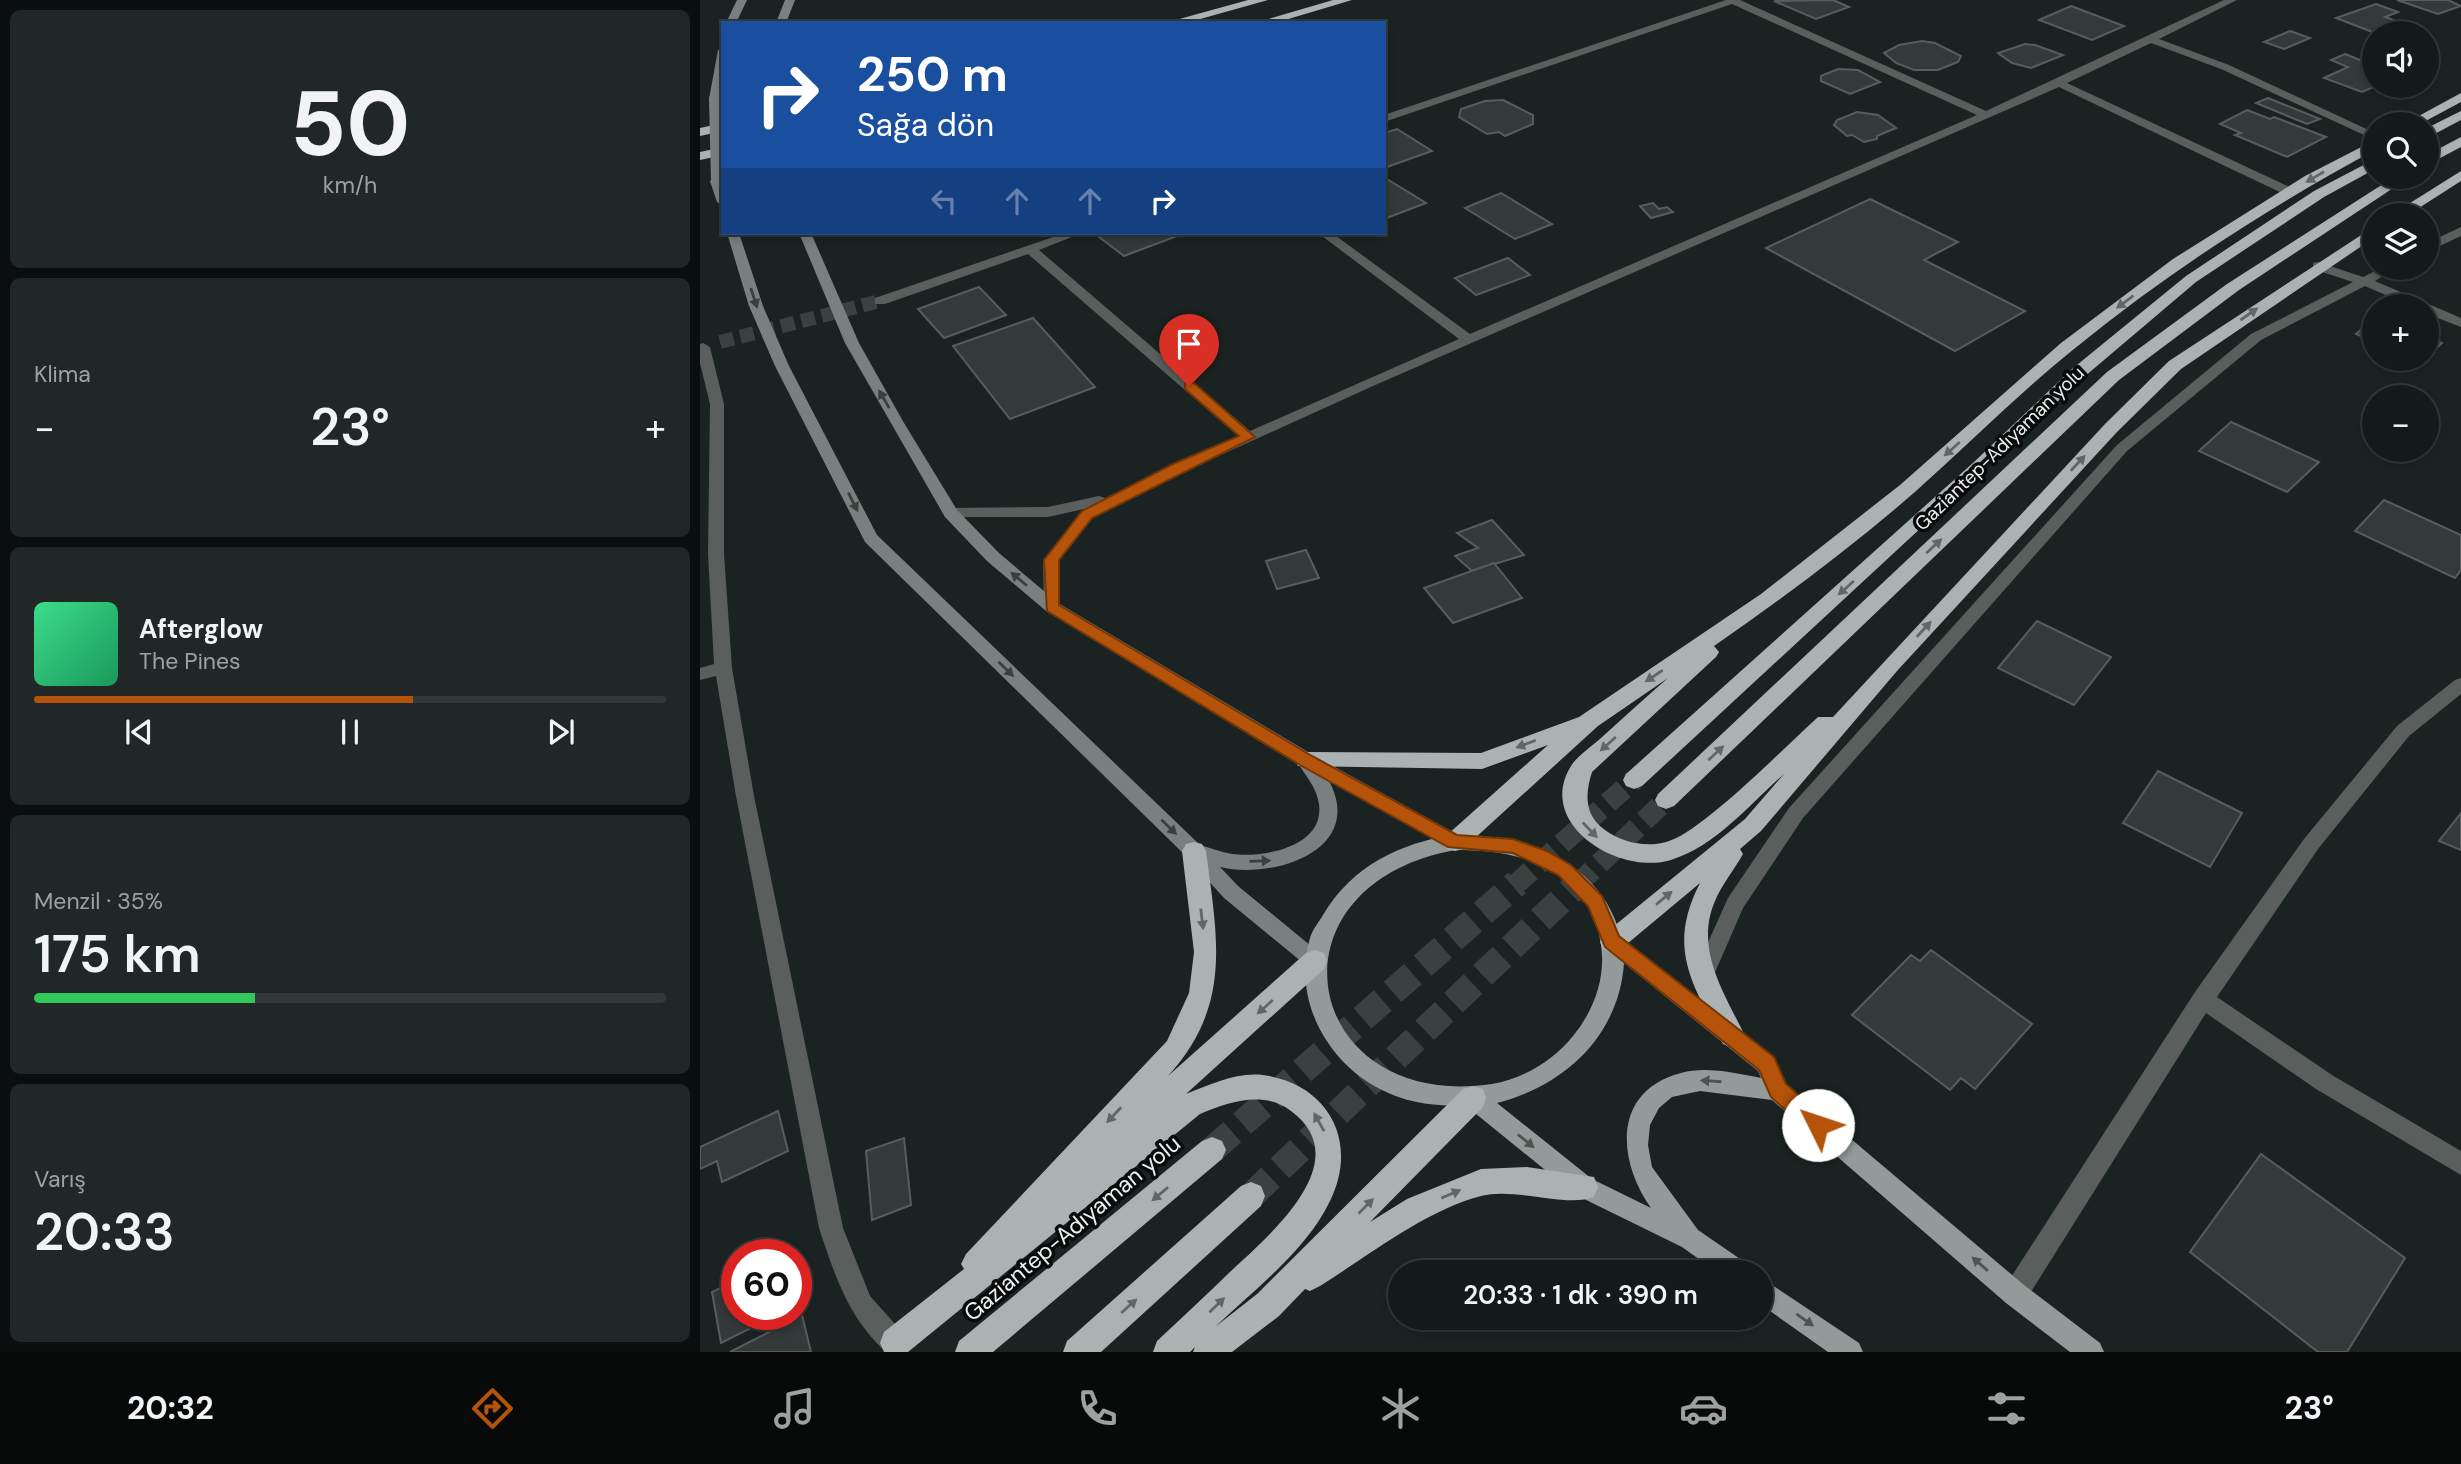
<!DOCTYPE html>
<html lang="tr">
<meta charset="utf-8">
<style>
:root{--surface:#141a1a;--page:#212727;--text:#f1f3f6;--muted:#9da1a2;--line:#333839;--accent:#b45309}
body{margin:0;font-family:"DM Sans",sans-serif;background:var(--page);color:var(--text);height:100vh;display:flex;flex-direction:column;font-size:26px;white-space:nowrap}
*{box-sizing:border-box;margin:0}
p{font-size:23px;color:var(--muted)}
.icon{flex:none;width:38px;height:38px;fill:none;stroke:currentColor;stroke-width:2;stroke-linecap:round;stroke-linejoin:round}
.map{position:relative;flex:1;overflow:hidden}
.details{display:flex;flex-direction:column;gap:10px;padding:10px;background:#0b0e0e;width:700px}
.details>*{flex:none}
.banner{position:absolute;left:21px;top:21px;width:665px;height:214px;border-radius:0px;box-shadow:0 4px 10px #0003,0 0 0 2px var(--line);background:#1a4fa0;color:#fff;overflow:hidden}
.tools{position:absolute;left:1662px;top:21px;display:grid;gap:14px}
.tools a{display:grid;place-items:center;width:77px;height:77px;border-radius:50%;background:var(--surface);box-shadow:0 4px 10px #0003,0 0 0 2px var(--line);font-size:35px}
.speed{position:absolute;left:21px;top:1239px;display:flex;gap:14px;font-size:35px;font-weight:700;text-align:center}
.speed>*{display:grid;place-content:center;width:91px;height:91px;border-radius:50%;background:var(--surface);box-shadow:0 4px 10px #0003,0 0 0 2px var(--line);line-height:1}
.speed .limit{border:10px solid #d22;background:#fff;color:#111}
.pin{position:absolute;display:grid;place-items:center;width:60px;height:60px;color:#fff;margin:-72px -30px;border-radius:50% 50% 50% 0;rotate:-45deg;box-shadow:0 0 7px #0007}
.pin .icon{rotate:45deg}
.me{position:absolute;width:77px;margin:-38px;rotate:311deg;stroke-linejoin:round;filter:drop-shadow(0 0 5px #0008)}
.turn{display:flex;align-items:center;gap:24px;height:147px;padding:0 21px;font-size:32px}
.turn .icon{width:91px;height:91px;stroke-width:2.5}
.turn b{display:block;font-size:49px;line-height:60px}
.lanes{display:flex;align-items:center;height:66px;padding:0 21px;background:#0003;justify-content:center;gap:35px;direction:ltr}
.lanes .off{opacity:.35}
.big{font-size:52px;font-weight:600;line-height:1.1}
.details .widget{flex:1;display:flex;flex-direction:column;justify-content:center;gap:10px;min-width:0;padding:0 24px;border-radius:10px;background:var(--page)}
.details .dial{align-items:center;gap:0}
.dial b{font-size:91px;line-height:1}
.song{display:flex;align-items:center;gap:21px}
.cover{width:84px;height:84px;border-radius:10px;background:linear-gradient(135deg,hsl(150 70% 55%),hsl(150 70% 35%))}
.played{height:7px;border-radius:4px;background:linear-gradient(90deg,var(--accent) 60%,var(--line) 60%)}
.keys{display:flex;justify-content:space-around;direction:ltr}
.heat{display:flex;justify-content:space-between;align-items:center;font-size:38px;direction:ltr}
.charge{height:10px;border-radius:5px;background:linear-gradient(90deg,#34c759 35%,var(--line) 0)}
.trip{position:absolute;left:688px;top:1260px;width:385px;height:70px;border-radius:35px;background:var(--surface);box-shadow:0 4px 10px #0003,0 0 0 2px var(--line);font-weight:600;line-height:70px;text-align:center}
.menu{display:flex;height:112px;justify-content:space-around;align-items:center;background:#080a0a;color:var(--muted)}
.menu .icon{width:49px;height:49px}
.menu .current{color:var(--accent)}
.menu b{font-size:32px;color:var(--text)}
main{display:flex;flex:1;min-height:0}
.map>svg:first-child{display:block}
.building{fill:#333a39;stroke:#565e5d;stroke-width:2}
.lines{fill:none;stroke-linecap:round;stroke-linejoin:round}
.street-tunnel{stroke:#3a4241;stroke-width:14;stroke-dasharray:14 7;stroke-linecap:butt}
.highway-tunnel-far1{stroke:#3a4241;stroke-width:21;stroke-dasharray:21 10;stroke-linecap:butt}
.highway-tunnel{stroke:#3a4241;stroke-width:27;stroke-dasharray:27 13;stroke-linecap:butt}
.street{fill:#5a5e5d;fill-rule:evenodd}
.secondary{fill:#7a807f;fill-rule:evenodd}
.primary{fill:#939b9a;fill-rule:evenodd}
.highway{fill:#aab3b2;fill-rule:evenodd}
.secondary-bridge{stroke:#7a807f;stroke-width:10}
.oneway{fill:#616767}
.oneway2{fill:#3b403f}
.oneway3{fill:#4e5352}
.route{fill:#b45309;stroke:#753606;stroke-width:2}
.labels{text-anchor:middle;stroke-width:7;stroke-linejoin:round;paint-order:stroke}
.street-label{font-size:19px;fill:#ebf0ef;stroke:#080b0b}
.near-street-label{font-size:23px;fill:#ebf0ef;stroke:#080b0b}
</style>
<main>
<section class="details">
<div class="widget dial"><b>50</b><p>km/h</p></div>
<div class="widget"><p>Klima</p>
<div class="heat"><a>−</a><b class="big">23°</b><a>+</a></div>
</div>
<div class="widget">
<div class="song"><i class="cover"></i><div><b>Afterglow</b><p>The Pines</p></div></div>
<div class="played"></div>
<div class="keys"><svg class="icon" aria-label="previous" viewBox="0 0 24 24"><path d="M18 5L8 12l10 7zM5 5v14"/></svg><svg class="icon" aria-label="pause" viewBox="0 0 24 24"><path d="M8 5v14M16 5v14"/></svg><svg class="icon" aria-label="next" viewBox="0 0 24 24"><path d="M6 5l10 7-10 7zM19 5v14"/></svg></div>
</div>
<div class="widget"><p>Menzil · 35%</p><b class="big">175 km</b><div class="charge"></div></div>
<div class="widget"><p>Varış</p><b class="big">20:33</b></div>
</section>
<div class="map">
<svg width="1761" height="1352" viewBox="0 0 1761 1352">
<rect width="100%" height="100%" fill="#1b2322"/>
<g class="building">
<path d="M1133 0 1149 7 1116 19 1074 1Z"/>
<path d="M1697 0H1748L1761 6 1738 14Z"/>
<path d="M1676 4 1698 12 1685 17 1712 27 1696 33H1675L1636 18Z"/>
<path d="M1371 6 1424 26 1392 40 1339 20Z"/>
<path d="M1590 31 1610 38 1584 49 1564 42Z"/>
<path d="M1222 41 1235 43 1261 56 1258 62 1238 70H1214L1196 63 1184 53 1199 45Z"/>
<path d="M1325 44 1335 45 1363 55 1331 68 1312 63 1298 53Z"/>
<path d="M1645 54 1675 66 1676 86 1662 92 1624 78 1648 67 1631 60Z"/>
<path d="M1138 69 1158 70 1180 82 1150 94 1121 81V76Z"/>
<path d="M1568 98 1620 119 1607 124 1556 103Z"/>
<path d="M803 100 833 115V124L805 136 799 132 787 134 759 117 761 109 785 101Z"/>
<path d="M1547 110 1570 119 1574 117 1626 137 1587 157 1535 135 1541 133 1520 124Z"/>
<path d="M1157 112 1178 115 1196 128 1177 136V139L1164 142 1152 135 1147 136 1134 125 1137 120Z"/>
<path d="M697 129 732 151 684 168V133Z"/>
<path d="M687 179 726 203 684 219V180Z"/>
<path d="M801 193 852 224 815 239 765 208Z"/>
<path d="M1170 199 1258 242 1224 260 1325 311 1255 351 1066 248Z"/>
<path d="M953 203 959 209 967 207 973 212 951 218 940 206Z"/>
<path d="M409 233H485L424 256 399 237Z"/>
<path d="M808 258 830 275 776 295 755 278Z"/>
<path d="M279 287 306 315 244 338 218 309Z"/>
<path d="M333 318 395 387 310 419 253 346Z"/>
<path d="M1675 318V342L1656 334Z"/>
<path d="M1727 337 1742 343 1727 357Z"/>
<path d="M1531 422 1619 462 1587 492 1499 451Z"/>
<path d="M1684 500 1761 535V570L1755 578 1655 531Z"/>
<path d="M792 520 824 555 772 571 755 556 778 548 757 533Z"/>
<path d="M606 550 619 578 577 589 566 561Z"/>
<path d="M794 563 822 598 753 623 724 588Z"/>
<path d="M1337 621 1411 657 1374 705 1298 668Z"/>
<path d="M1458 771 1542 813 1510 867 1423 823Z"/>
<path d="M1761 813V850L1739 841Z"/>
<path d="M1231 950 1332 1024 1275 1089 1261 1078 1250 1090 1152 1015 1211 955 1220 961Z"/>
<path d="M78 1111 88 1151 22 1182 17 1161 0 1169V1147Z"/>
<path d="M204 1138 211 1205 172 1220 166 1151Z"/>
<path d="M1561 1154 1705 1258 1647 1352H1618L1490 1252Z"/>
<path d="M37 1280V1314H79L21 1343 12 1292Z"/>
<path d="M102 1315 111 1352H30Z"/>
</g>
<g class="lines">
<path class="street-tunnel" d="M20 342 180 301"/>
<g class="highway-tunnel-far1">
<path d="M815 885 934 780"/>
<path d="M877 885 966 800"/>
</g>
<g class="highway-tunnel">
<path d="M512 1150 817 883"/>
<path d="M551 1196 879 883"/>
</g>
<g class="street">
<path d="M1026 0H1040L1286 111 1524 0H1537L1459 39 1529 65 1675 133V140L1521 69 1451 43 1367 83 1594 189V195H1586L1359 87 673 386 428 497 393 518 359 561 360 607 358 611 352 613 344 607 343 560 384 509 348 517H245L243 513 245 509 251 508 348 507 399 496 405 498 538 436 328 254 185 304H175V298L365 233H382L339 250 550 431 759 339 618 233H632L770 334 1277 115 1032 4 684 122V115Z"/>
<path d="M1761 227V236L1727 252V243Z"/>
<path d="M1618 262 1663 277 1681 268H1696L1675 281 1761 318V327L1727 314V306H1711L1665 286 1561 340 1427 451 1103 818 1043 908 1010 984 1003 987 996 984 992 978 1028 898 1089 808 1417 445 1551 334 1653 282 1613 269V263Z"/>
<path d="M3 343 10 347 24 404V554L32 668 54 796 143 1228 170 1296 204 1334 208 1343 204 1352H186C148 1317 135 1276 119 1228L36 796 16 676 0 680V668L14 664 8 554 10 404 0 363V344Z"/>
<path d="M1761 678V694L1709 736 1618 849 1517 997 1632 1075 1761 1151V1175L1616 1089 1506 1013 1324 1303 1315 1306 1306 1303 1303 1294 1306 1285 1495 992 1604 839 1697 726 1755 680Z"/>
</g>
<g class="secondary">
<path d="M37 0H47L36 23H26Z"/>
<path d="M85 0H95L86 23H76Z"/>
<path d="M23 47 19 99 14 102 9 99 18 50Z"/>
<path d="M16 177 23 184V206L17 202 10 181Z"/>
<path d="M27 233H39L63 306 89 366 177 535 500 845C511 848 521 852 532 854 563 858 625 847 619 804 617 789 607 777 599 765L346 611 287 561 245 517 145 343 99 233H111L159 343 204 423 257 510 299 553 358 603 613 755 762 837 765 842 762 847 755 850 748 847 629 781C666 850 573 880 520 867L538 886 622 955 625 961 622 967 615 970 608 967 524 898 487 857 165 542 75 366 49 306Z"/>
</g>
<g class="primary">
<path d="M755 834C826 836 901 860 921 937L1074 1057 1086 1084 1324 1285 1400 1343 1404 1352H1370L1306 1303 1072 1100 1000 1091 972 1097 959 1108 950 1125 948 1145 952 1167 998 1230 1046 1263 1049 1272H1017L982 1247 876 1195 765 1105C737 1107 707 1103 682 1090 627 1063 592 999 610 938 612 930 619 922 623 915 653 865 699 844 755 834ZM755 850C782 850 808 852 833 862 908 893 923 975 873 1036 854 1060 823 1079 792 1084 602 1112 559 886 755 850ZM924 963 1058 1071 1061 1078C1035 1073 1006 1066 981 1073 912 1091 917 1160 951 1208L892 1179 797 1103C864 1086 919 1036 924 963Z"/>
<path d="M1060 1277 1159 1343 1163 1352H1128L1060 1304Z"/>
</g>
<g class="highway">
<path d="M548 0H568L486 23H465Z"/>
<path d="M633 0H652L575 23H555Z"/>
<path d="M1761 93V102L1720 124H1704Z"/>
<path d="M1761 111V120L1727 138V128Z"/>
<path d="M23 123V131L0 136V128Z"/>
<path d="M1761 137V147L1727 165V155Z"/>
<path d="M1675 140V150C1569 207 1467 273 1374 349 1319 393 1269 444 1216 491 1152 547 1083 598 1014 646L1019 652 1016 657 892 772C885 794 884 815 905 830 922 842 945 848 966 842 1000 834 1087 745 1118 717H1133L1405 424 1469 361 1675 226V237L1481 369 1417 432 1197 671 1061 831 1040 849 1043 854C1034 870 1022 884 1015 901 994 949 1025 994 1045 1036L1041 1044 1032 1048 1023 1044C993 984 966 949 1000 883L921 949 912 952 903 949 900 942 903 935 1045 819 1084 774C1049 805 1016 846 971 860 918 876 832 822 873 763 880 754 892 746 901 738 923 718 945 698 968 678L898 726 763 849 755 851 747 849 743 842 747 835 848 745 782 769 598 766 595 760 598 754 606 752 781 753 879 717 1061 594 1200 485 1361 343 1473 259 1605 176Z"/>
<path d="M23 147V155L0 160V152Z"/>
<path d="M1675 159V169L1624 197 1496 282 1384 377 942 786 934 789 926 786 923 780 926 774 1274 462 1372 369 1486 276 1614 191Z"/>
<path d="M1761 171V181L1708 215H1691Z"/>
<path d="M1694 177H1710L1539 290 1419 380 974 806 966 809 958 806 955 800 958 794 1407 372 1527 284Z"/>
<path d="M494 842 502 844 506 851C517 937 533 1005 468 1076L606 953 615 950 624 953 627 961 624 969 486 1094C511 1084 537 1072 563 1075 629 1084 659 1142 630 1201 606 1251 555 1289 515 1327L557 1294 763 1089 773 1086 783 1089 786 1098 783 1107 670 1222 707 1199 781 1169 827 1167 894 1177 898 1187 894 1197C866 1208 815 1187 781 1196 726 1210 668 1256 620 1286L610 1291 605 1289 579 1316 532 1352H493L495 1347 490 1352H453L457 1341C482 1318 507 1294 531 1271 568 1236 659 1161 591 1111 564 1090 528 1102 500 1114L208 1352H184L180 1343 184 1332 264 1269 261 1264 266 1254 467 1041 489 993 494 952 482 851 486 844Z"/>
<path d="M512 1137 522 1141 526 1150 522 1159 293 1352H255L259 1341 502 1141Z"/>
<path d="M551 1182 561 1186 565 1196 561 1206 401 1352H363L367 1341 541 1186Z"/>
</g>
<path class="secondary-bridge" d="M14 99 16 181"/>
</g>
<defs><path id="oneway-solid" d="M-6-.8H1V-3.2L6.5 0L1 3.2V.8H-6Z" transform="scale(1.75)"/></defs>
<g class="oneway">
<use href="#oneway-solid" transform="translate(1615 177) rotate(150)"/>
<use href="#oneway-solid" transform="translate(1425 302) rotate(143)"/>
<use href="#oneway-solid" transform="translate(1549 314) rotate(-35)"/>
<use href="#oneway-solid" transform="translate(1252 449) rotate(138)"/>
<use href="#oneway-solid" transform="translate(1378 463) rotate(-47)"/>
<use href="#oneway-solid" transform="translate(1234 546) rotate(-43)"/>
<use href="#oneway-solid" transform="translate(1146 588) rotate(138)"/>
<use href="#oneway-solid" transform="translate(1224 629) rotate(-47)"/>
<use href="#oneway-solid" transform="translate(954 676) rotate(146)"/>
<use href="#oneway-solid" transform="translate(826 744) rotate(159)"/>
<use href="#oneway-solid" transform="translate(908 744) rotate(138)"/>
<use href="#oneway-solid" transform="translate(1016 753) rotate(-43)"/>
<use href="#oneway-solid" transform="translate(890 830) rotate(46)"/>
<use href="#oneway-solid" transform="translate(964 898) rotate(-40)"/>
<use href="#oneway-solid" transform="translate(502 919) rotate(83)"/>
<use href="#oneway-solid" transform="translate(565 1007) rotate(138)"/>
<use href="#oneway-solid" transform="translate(414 1115) rotate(133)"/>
<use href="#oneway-solid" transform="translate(619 1122) rotate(-119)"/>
<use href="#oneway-solid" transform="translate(460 1194) rotate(140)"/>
<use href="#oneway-solid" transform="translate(751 1194) rotate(-23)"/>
<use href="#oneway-solid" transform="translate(666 1206) rotate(-45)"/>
<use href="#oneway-solid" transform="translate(517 1305) rotate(-44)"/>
<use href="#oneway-solid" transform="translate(429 1306) rotate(-42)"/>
</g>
<g class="oneway2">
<use href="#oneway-solid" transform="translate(54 298) rotate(72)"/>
<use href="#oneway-solid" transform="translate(184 399) rotate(-120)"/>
<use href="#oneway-solid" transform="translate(153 502) rotate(63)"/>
<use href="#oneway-solid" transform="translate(319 579) rotate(-140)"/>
<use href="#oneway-solid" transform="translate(306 669) rotate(44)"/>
<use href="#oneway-solid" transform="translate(469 827) rotate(44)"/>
<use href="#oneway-solid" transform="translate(560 861) rotate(-2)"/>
</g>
<g class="oneway3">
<use href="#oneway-solid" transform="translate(1011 1081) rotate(-176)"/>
<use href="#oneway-solid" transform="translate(826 1141) rotate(39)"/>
<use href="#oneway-solid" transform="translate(1280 1264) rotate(-139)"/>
<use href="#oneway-solid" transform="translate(1105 1320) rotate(35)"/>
</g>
<path class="route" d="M485 383H494L555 437 392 518 359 560V605L612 756 757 835 813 839 847 851 871 865 902 896 919 936 1074 1057 1086 1084 1125 1118 1128 1125 1125 1132 1118 1134 1110 1132 1071 1097 1059 1070 905 947 888 906 858 875 813 853 748 847 600 765 347 611 344 560 382 511 473 464 539 436 485 389Z"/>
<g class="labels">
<g class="street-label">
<text transform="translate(1299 448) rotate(-44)" y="7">Gaziantep-Adıyaman yolu</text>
</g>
<g class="near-street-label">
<text transform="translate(372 1228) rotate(-40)" y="8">Gaziantep-Adıyaman yolu</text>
</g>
</g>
</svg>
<div class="tools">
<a><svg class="icon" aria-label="sound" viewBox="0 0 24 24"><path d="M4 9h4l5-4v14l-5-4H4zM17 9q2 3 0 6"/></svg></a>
<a><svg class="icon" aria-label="search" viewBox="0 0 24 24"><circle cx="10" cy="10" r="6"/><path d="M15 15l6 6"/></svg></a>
<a><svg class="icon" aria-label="layers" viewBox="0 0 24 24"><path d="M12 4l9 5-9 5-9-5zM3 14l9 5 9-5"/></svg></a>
<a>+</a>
<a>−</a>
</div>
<div class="speed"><div class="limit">60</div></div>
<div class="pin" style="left:489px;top:386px;background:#d93025"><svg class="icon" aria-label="arrive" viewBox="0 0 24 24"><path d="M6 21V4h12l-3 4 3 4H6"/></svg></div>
<svg class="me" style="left:1118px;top:1125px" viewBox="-20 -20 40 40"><circle r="19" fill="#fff"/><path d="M0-13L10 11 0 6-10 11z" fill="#b45309"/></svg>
<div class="trip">20:33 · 1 dk · 390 m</div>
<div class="banner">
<div class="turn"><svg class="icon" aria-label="right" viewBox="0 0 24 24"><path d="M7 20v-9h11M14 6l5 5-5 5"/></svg><div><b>250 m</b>Sağa dön</div></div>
<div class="lanes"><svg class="icon off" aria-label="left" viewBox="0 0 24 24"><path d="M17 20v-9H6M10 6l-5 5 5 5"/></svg><svg class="icon off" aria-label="ahead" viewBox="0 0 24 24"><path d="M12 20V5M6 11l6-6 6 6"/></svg><svg class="icon off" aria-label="ahead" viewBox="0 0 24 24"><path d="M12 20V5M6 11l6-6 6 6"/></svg><svg class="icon" aria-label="right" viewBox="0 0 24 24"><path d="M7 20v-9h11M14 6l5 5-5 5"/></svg></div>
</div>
</div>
</main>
<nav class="menu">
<b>20:32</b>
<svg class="icon current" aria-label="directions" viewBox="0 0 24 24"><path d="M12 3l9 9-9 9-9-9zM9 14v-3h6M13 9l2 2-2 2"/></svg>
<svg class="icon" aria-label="music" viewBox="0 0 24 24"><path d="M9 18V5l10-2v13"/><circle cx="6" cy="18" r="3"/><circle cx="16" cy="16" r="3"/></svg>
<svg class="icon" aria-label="phone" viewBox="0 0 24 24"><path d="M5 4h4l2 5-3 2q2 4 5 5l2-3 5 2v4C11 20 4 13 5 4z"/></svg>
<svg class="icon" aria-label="climate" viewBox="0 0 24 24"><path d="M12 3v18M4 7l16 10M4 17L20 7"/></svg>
<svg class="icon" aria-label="car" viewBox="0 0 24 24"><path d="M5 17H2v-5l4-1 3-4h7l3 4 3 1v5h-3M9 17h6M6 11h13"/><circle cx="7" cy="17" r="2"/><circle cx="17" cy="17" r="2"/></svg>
<svg class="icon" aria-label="filters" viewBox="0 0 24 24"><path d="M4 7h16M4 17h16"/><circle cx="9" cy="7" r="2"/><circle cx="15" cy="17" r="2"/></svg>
<b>23°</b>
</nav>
